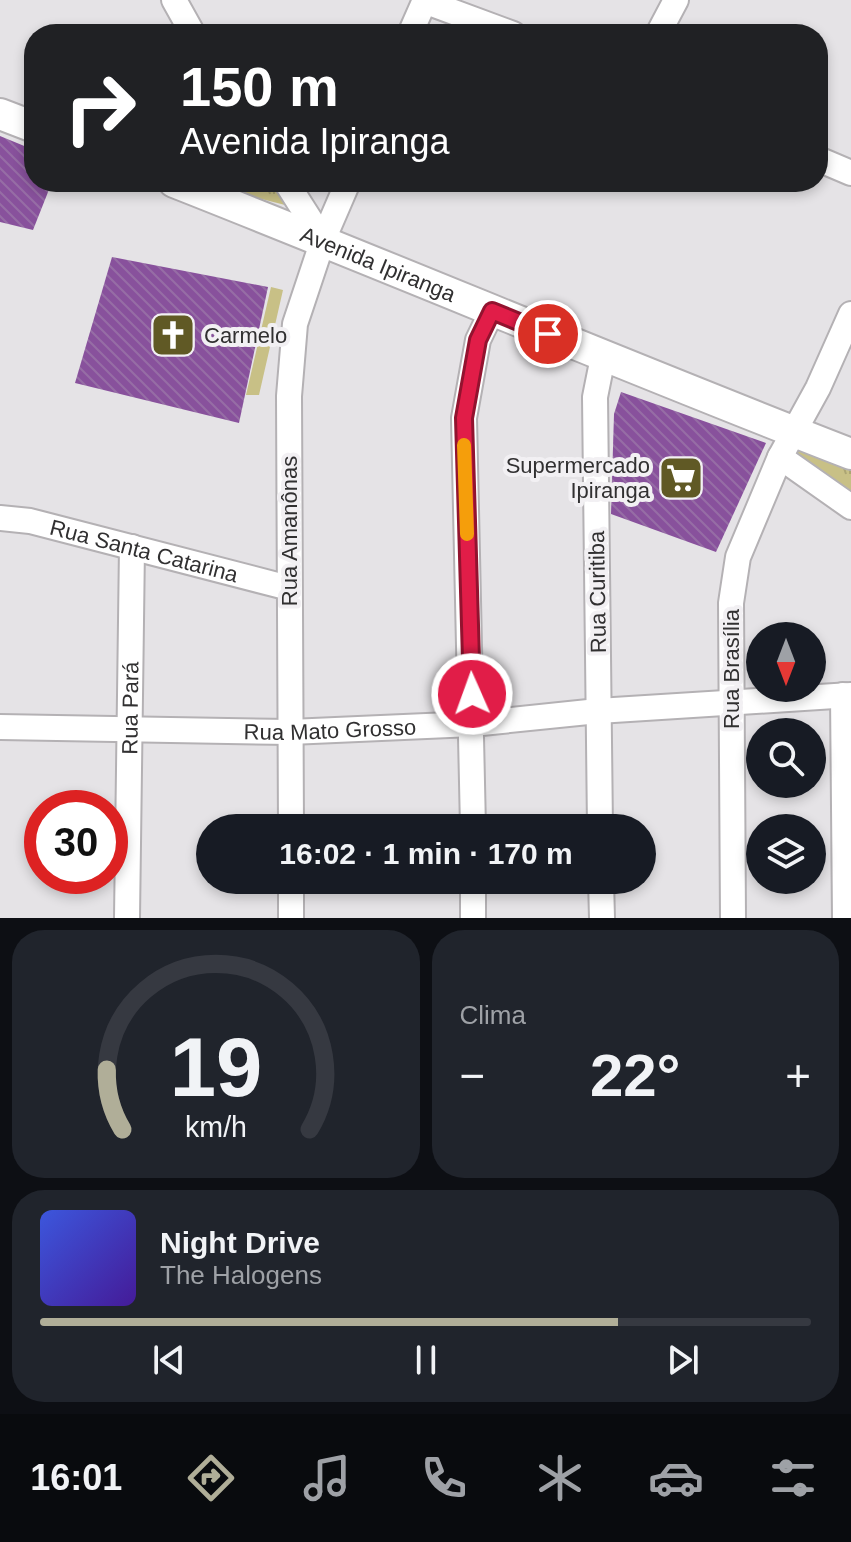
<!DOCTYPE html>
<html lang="pt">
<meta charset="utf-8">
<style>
:root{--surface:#171b24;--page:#20242c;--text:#f1f3f6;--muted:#9ea1a6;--line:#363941;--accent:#b0ae98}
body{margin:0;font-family:Helvetica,sans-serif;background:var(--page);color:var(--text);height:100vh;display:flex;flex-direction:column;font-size:30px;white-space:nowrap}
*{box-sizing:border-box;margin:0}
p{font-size:26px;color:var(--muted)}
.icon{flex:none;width:44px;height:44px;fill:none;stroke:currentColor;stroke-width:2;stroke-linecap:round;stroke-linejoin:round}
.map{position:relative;height:918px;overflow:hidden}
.sheet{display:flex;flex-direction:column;gap:12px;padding:12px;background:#0d0f14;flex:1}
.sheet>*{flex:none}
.guide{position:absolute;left:24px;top:24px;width:804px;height:168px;border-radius:32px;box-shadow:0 4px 12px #0003;background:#202124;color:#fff;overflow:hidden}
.needle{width:52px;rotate:180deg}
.controls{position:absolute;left:746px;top:622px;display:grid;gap:16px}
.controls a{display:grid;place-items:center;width:80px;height:80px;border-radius:50%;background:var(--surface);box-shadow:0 4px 12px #0003;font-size:40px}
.speed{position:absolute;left:24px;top:790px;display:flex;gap:16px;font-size:40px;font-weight:700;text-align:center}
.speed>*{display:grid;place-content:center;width:104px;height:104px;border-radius:50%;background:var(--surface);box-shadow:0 4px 12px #0003;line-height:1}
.speed .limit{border:12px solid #d22;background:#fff;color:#111}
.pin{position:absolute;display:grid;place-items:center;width:68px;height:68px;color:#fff;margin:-34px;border:4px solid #fff;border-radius:50%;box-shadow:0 2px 8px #0007}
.me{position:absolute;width:88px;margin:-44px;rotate:358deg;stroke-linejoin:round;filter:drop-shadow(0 0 6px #0008)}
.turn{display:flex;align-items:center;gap:28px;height:168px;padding:0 24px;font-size:36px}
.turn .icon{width:104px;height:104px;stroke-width:2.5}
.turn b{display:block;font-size:56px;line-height:68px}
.big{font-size:60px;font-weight:700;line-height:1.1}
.sheet .widget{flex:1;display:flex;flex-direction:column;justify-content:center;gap:12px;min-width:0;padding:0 28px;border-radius:32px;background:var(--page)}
.sheet .dial{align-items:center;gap:0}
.dial svg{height:208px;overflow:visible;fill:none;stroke:var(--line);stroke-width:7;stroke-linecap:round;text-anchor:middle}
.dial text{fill:var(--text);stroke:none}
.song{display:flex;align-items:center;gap:24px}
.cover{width:96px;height:96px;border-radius:12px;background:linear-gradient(135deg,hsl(230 70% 55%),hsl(260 70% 35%))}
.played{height:8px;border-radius:4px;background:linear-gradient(90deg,var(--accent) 75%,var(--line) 75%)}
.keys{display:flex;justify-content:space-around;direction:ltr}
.heat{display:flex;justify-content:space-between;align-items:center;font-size:44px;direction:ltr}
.sheet .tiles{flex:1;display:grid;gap:12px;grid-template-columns:1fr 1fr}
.widget:last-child{grid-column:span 2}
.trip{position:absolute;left:196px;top:814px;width:460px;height:80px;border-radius:40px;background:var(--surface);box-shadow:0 4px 12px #0003;font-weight:700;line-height:80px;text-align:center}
.tab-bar{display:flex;height:128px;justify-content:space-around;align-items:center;background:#090b0e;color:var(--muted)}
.tab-bar .icon{width:56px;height:56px}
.tab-bar .on{color:var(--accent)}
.tab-bar b{font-size:36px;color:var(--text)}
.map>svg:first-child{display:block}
.green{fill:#c8c086}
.park{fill:url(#park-tufts)}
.building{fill:url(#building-back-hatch)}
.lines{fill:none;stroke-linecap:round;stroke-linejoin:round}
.minor-casing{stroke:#b4b1b4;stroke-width:28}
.major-casing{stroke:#b4b1b4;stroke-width:34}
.minor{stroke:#fff;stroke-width:24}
.major{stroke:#fff;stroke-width:30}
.route-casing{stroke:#92132f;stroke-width:20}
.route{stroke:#e11d48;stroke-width:14}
.slow{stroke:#f59e0b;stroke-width:14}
.labels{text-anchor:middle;stroke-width:8;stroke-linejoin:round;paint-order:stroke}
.street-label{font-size:22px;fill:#313031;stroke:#f2f0f3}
.poi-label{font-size:22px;fill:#313031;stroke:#f2f0f3;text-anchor:start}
</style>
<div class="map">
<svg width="851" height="918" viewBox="0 0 851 918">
<defs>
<pattern id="park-tufts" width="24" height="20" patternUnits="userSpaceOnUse" patternTransform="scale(2)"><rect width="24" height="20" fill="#c8c086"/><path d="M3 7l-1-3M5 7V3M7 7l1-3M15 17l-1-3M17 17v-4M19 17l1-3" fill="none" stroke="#aca574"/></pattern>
<pattern id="building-back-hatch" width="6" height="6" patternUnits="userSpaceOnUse" patternTransform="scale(2)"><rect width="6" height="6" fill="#88519c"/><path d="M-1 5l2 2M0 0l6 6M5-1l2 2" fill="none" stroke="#966da5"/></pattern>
</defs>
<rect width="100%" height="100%" fill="#e5e3e6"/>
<path class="green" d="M271 287 283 290 259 395H246Z"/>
<g class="park">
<path d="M227 182H270L285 205 227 190Z"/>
<path d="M793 432 851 455V505L782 454Z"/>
</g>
<g class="building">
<path d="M0 136 34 150V182H52L33 230 0 222Z"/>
<path d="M112 257 268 287 239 423 75 383Z"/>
<path d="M621 392 766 443 716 552 611 514 614 414Z"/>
</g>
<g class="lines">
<g class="minor-casing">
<g id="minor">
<path d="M174 0 193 34"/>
<path d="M424 1 513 34"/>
<path d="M410 34 425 0"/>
<path d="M658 34 676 0"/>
<path d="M818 159 851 173"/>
<path d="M286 182 323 240"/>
<path d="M780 457 851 507"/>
<path id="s1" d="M0 518 30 521 289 588"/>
<path d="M843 695 845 918"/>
<path id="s2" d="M0 727 290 732 472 724 598 711 851 695"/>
<path d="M291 828 289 396 295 324 323 240 348 182"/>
<path d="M473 828 464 418 478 340 492 311"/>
<path d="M600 828 595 397 603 357"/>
<path d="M291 880V918"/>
<path d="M473 880V918"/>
<path d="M601 880 602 918"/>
<path id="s3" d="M127 918 132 547"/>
<path d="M733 918 731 603 738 557 780 457 818 388 851 314"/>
</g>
</g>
<g class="major-casing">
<g id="major">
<path d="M0 114 34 127"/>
<path id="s4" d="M174 182C400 271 624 366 851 454"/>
</g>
</g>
<use href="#minor" class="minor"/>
<use href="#major" class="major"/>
</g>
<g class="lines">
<g class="route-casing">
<path id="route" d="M472 694 464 418 478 340 492 311 548 334"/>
</g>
<use href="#route" class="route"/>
<path class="slow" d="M464 445 467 534"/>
</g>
<defs>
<g id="church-square" transform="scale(2.3)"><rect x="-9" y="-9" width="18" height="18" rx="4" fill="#605925" stroke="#f2f0f3"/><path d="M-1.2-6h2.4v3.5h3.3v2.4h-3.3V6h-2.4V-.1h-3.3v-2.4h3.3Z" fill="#fff"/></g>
<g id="supermarket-square" transform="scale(2.3)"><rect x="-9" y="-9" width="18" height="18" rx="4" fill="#605925" stroke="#f2f0f3"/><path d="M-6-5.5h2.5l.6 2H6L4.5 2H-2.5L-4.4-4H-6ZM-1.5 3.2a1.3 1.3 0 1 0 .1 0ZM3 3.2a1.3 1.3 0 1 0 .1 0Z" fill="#fff"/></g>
</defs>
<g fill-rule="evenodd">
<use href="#church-square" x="173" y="335"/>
<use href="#supermarket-square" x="681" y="478"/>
</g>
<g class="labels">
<g class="street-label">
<text dy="8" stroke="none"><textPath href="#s4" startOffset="220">Avenida Ipiranga</textPath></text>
<text transform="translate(289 531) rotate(-90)" y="8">Rua Amanônas</text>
<text dy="8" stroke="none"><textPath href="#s1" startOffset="148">Rua Santa Catarina</textPath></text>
<text transform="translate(597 592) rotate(-91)" y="8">Rua Curitiba</text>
<text transform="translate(731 669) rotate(-90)" y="8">Rua Brasília</text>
<text dy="8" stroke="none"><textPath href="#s3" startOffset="210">Rua Pará</textPath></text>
<text dy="8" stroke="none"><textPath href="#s2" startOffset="330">Rua Mato Grosso</textPath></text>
</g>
<g class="poi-label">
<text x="204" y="343">Carmelo</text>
<text x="650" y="473" text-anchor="end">Supermercado<tspan x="650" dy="25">Ipiranga</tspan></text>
</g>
</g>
</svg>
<div class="controls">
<a><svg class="needle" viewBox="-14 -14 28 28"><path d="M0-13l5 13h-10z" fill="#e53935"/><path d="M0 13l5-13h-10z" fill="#9ea1a6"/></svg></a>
<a><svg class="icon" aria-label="search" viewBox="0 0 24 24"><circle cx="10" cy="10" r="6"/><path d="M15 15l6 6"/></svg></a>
<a><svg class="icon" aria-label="layers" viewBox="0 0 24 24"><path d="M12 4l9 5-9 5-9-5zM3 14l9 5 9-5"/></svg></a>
</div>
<div class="speed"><div class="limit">30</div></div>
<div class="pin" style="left:548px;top:334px;background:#d93025"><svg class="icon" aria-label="arrive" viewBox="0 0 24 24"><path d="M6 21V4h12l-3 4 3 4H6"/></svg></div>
<svg class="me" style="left:472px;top:694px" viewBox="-20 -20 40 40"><circle r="17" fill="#e11d48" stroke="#fff" stroke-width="3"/><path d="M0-11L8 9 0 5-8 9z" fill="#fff"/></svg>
<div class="trip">16:02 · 1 min · 170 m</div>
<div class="guide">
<div class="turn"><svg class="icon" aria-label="right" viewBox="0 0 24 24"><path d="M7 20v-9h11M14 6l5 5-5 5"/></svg><div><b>150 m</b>Avenida Ipiranga</div></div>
</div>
</div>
<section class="sheet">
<div class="tiles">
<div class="widget dial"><svg viewBox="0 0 100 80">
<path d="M14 69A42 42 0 1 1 86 69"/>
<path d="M14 69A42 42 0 0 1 8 46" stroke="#b0ae98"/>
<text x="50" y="56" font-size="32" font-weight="700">19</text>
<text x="50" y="72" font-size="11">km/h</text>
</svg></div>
<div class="widget"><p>Clima</p>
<div class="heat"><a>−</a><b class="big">22°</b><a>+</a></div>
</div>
<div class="widget">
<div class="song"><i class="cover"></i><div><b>Night Drive</b><p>The Halogens</p></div></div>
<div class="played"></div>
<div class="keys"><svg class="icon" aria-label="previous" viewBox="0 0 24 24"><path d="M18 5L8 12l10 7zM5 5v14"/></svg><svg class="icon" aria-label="pause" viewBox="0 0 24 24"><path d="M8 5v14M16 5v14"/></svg><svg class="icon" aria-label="next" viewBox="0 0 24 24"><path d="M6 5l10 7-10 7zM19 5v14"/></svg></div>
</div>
</div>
</section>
<nav class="tab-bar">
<b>16:01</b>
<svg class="icon on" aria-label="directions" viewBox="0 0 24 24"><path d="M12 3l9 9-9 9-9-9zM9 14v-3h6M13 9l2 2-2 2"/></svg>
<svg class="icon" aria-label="music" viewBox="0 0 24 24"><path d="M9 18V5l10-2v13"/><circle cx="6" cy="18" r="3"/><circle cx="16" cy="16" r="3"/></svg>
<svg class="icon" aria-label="phone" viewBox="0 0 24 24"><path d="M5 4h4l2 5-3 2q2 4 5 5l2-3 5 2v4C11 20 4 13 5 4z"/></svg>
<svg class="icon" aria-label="climate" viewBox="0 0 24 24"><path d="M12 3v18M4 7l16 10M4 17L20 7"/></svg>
<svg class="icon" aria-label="car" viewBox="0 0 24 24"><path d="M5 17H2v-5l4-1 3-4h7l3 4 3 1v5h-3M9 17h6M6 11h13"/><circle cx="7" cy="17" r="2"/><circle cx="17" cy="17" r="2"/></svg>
<svg class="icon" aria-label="filters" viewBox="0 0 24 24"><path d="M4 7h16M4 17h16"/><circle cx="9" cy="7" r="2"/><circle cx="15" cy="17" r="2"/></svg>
</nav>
